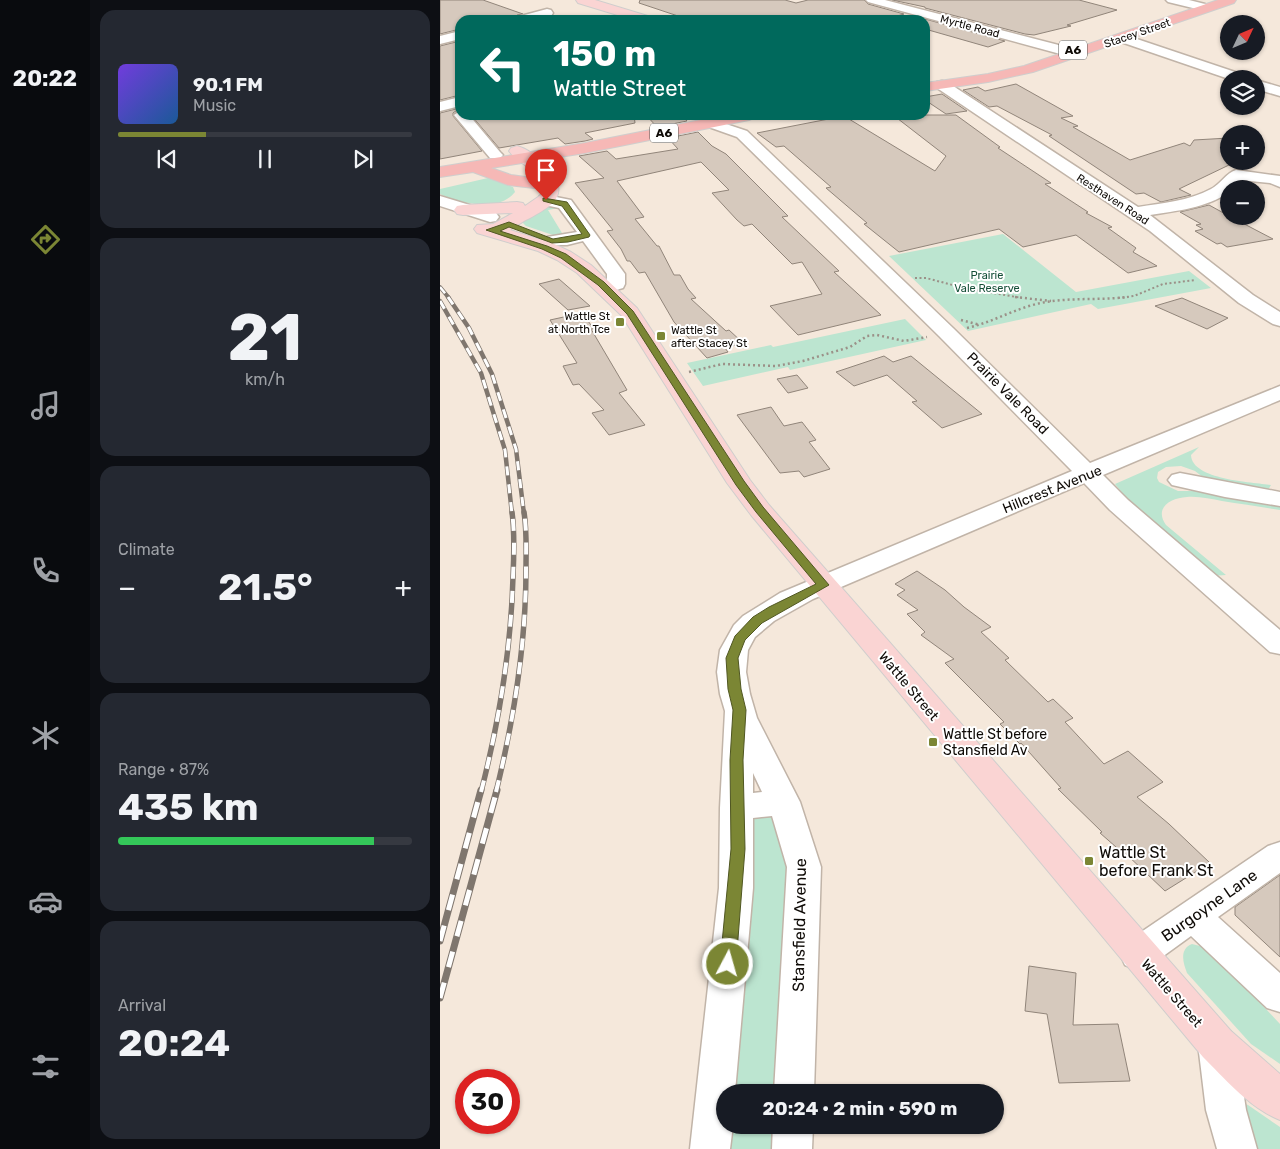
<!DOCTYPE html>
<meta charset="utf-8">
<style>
:root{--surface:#171b24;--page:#242831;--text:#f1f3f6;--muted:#9ea1a6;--line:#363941;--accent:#7b8634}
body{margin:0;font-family:Rubik,sans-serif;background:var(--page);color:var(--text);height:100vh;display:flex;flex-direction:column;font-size:19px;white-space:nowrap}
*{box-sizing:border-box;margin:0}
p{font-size:16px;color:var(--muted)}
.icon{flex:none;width:28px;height:28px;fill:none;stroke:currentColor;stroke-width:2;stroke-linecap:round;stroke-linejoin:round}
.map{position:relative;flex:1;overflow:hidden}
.drawer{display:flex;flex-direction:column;gap:10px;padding:10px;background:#0d0f14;width:350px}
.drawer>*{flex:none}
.guide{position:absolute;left:15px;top:15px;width:475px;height:105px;border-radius:15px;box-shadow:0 1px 4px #0004;background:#00695c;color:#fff;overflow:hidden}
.needle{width:32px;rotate:46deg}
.fabs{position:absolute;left:780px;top:15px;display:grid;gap:10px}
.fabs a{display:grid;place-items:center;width:45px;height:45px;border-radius:50%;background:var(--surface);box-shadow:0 1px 4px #0004;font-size:25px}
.speed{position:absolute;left:15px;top:1069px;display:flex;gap:10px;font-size:25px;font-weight:700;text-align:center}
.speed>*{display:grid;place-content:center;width:65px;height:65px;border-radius:50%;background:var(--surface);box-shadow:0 1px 4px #0004;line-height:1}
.speed .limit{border:8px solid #d22;background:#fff;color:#111}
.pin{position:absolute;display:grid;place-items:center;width:42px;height:42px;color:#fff;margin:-51px -21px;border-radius:50% 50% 50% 0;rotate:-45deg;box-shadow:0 0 5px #0007}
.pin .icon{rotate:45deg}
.me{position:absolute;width:55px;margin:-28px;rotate:6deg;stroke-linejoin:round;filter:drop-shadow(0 0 4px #0008)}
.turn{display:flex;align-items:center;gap:18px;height:105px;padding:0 15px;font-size:22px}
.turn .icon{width:65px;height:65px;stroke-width:2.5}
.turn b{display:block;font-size:35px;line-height:42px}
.big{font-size:38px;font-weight:700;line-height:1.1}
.drawer .widget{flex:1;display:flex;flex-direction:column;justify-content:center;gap:8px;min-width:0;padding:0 18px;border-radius:15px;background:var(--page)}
.drawer .dial{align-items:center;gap:0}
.dial b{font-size:65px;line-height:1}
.song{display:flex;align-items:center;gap:15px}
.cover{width:60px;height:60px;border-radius:8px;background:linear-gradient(135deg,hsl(260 70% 55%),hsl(210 70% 35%))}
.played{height:5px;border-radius:2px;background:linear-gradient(90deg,var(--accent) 30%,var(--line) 30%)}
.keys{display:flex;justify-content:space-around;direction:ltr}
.heat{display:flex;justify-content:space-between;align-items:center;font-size:28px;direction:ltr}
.charge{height:8px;border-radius:4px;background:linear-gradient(90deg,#34c759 87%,var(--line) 0)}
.trip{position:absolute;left:276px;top:1084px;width:288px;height:50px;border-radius:25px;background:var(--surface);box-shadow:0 1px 4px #0004;font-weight:700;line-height:50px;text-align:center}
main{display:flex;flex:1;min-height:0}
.tab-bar{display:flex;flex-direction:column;width:90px;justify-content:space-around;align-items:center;background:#090b0e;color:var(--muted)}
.tab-bar .icon{width:35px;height:35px}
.tab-bar .current{color:var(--accent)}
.tab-bar b{font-size:22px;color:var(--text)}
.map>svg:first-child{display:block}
.green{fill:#bce5d0}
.building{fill:#d6c9bd;stroke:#91857a}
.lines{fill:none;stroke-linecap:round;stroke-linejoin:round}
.minor-casing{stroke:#c1b4a8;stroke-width:3}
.major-casing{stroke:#cfcecd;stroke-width:2}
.highway-casing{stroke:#cfcecd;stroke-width:2}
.path-far1{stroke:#9b9188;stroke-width:2;stroke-dasharray:2 2.5;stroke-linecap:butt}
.path{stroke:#9b9188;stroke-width:2.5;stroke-dasharray:2 3;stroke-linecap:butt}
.minor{fill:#fff;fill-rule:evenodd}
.major{fill:#fad4d3;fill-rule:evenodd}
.highway{fill:#f6b8b6;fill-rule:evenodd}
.rail-far3-casing{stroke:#7f766e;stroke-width:4}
.rail-far2-casing{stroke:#7f766e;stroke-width:4.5}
.rail-far1-casing{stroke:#7f766e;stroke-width:5.5}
.rail-casing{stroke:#7f766e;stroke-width:7}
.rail-far3{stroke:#fff;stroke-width:2.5;stroke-dasharray:8;stroke-linecap:butt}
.rail-far2{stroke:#fff;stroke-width:3;stroke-dasharray:9;stroke-linecap:butt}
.rail-far1{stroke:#fff;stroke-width:4;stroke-dasharray:12;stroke-linecap:butt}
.rail{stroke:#fff;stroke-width:5;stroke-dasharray:16;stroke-linecap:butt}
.route{fill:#7b8634;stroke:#505722}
.poi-dot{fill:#7b8634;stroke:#fff;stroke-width:2}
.labels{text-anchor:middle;stroke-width:4;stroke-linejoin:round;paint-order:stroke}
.far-street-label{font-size:11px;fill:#0f0b07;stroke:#fff}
.far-park-label{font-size:11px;fill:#144e37;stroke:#fff}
.far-poi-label{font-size:11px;fill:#0f0b07;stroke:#fff;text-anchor:end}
.shield{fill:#fff;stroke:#575451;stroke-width:1}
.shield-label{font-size:12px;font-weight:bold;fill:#0f0b07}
.street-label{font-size:14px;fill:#0f0b07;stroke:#fff}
.poi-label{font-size:14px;fill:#0f0b07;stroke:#fff;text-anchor:start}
.near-poi-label{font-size:16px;fill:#0f0b07;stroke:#fff;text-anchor:start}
.near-street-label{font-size:16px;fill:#0f0b07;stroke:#fff}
</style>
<main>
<nav class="tab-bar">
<b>20:22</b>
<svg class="icon current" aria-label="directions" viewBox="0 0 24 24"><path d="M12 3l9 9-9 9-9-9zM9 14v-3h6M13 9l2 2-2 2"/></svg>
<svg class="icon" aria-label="music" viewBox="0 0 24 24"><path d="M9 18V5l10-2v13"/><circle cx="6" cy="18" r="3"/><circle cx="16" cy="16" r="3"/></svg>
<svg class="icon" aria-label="phone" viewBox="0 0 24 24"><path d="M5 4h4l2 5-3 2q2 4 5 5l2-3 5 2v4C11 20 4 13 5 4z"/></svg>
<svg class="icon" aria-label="climate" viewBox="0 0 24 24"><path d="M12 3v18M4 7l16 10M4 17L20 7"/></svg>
<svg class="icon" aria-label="car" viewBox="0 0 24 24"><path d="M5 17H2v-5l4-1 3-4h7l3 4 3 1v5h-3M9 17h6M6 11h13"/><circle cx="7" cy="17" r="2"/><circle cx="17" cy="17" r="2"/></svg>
<svg class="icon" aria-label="filters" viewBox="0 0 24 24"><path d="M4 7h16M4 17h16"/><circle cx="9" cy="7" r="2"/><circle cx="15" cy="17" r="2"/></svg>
</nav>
<section class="drawer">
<div class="widget">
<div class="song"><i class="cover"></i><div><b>90.1 FM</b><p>Music</p></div></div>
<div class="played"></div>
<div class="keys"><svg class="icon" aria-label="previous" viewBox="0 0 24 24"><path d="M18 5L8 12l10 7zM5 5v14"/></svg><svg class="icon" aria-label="pause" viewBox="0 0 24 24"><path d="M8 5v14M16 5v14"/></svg><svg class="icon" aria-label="next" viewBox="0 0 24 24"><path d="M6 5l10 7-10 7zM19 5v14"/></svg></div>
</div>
<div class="widget dial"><b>21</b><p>km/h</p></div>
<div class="widget"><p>Climate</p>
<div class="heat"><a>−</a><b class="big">21.5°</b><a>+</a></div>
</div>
<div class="widget"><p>Range · 87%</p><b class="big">435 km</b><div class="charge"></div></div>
<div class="widget"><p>Arrival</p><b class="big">20:24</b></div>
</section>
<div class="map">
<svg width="840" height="1149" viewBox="0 0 840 1149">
<rect width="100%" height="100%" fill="#f5e8db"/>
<g class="green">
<path d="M48 178 73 187 75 192C59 213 19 203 0 194V189Z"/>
<path d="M112 205 119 208 108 210 122 233 138 232 119 237 86 226 83 223V221L105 207Z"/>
<path d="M563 234 636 292 749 271 771 288 658 309 651 304 528 331 449 256Z"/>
<path d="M465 319 486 340 350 370 348 367 263 386 247 363 331 345 333 347Z"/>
<path d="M759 447 751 455C752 480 812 482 831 485L828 490 764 478 755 471 741 466 726 467 718 472 717 478 719 482 738 491H761L840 504V510C821 507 801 504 782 501 771 499 759 496 747 497 730 498 714 508 726 525L786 575 772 576 692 505 675 484Z"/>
<path d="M316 816H333L350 849 347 1000 342 1092H287L312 818Z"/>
<path d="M752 944 764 947 782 962 840 1024V1064L811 1044 747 973C743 963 739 949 752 944Z"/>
<path d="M803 1103 808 1105 840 1127V1149H811Z"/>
<path d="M285 1125H340L339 1149H282Z"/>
</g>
<g class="building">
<path d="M0 0H43L83 14 77 15 73 20H20V29L0 34Z"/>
<path d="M200 0H345L356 3 368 0H424L428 4 464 14 444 20H273V16L250 20 199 3Z"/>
<path d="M452 0H639L677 10 627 25 631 26 594 35 585 34 485 8V7Z"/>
<path d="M485 20V19L565 41 548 47 485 29Z"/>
<path d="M20 41V95L0 100V46Z"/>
<path d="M576 84 633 116 621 118 638 126 633 127 690 160 744 143 750 146 754 140 789 138V165L739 189 751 195 721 202 704 193 696 194 609 136 612 135 557 106 549 107 523 90 538 87 545 91Z"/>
<path d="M502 94 527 111 506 114 485 100V97Z"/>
<path d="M20 108 13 113V116L42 151 0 159V113Z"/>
<path d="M31 115H194L195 123 145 133 153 139 145 141 125 144 118 138 59 148Z"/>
<path d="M206 115H242L247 121 217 127Z"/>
<path d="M453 115H516L560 147 558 148 611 183 605 184 648 212 646 213 672 227 668 228 696 248 693 252 717 266 688 273 636 235 583 247 559 229 459 252 424 224 427 223 386 188 391 187 344 146 336 147 317 133 404 116 495 171 506 156Z"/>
<path d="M258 132 272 146 286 154 348 216 342 217 399 271 394 272 441 315 358 335 330 306 382 294 362 262 352 264 312 224 304 226 297 220 272 193 289 190 261 162 177 181 204 217 195 219 217 246H219L234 275H240L248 289 256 298 251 299 286 331 289 330 303 343 285 348 288 352 267 358 234 322 205 272 199 273 190 261H187L181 249 167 231 173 230 135 183 164 178 139 156 167 151 176 159 238 149 228 138Z"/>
<path d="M769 205 789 216 833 239 787 247 781 243 777 244 755 231 763 229 756 225 761 224 740 212Z"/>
<path d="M119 279 150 306 128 310 99 284Z"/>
<path d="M742 298 788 318 767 329 715 306Z"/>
<path d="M142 313 154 329H151L187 390 179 393 205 425 169 435 152 413 164 410 139 384 133 385 123 366 137 363 110 320Z"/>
<path d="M444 356 453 362 471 356 542 414 502 428 472 402 477 401 447 375 414 386 396 372Z"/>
<path d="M357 375 368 388 348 393 337 379Z"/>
<path d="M331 407 344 426 362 422 376 440 369 442 390 469 364 477 359 471 340 473 297 415Z"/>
<path d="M477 571 505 590 524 607 551 627 541 632 569 658 565 660 608 702 613 699 633 718 625 722 664 764 688 751 723 782 697 797 729 824 770 863 725 891 685 853 684 854 660 833 662 832 618 789 621 788 581 743 580 744 560 724 564 722 505 663 514 659 481 635 485 632 467 614 478 610 457 595 465 590 455 584Z"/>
<path d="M840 875V957L795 915V907Z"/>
<path d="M589 966 636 973 633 1025 678 1024 690 1081 619 1083 607 1014 585 1011Z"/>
</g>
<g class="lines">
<g class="minor-casing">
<g id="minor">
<path d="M426 0H445L634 49 635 52 629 56 624 55 428 2Z"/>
<path d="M726 0H749L765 4 767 6 761 10 728 2Z"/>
<path d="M107 9 111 10 113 13 111 16 95 20H75L77 17Z"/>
<path d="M20 31V39L0 44V36Z"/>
<path d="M682 34 807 76 809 79H789L678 41 676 38Z"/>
<path d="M816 80 840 87V96L816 89Z"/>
<path d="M502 81 507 82 698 207C722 203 749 201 771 189 781 184 786 173 796 170L840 176V187L830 183 800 180 795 188 789 189V192C767 208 736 211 710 215L813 295 840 312V326L833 324 799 303 710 231 497 88 495 85 497 82Z"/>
<path d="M20 97V106L0 111V102Z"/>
<path d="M20 111V115H29L60 152 63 155 60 158H50L14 115Z"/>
<path d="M271 119 307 131 513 328 650 463 840 386V400L663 475 688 500 840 630V654L830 652 670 510 644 483 373 599 334 621 315 637 308 650 306 672 310 694 317 718 360 802 381 867 374 1092H334L347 867 332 816 313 818V888L295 1092H285V1125H293L290 1149H250L279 888 280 808 285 711 280 694 277 672 280 650 294 625 303 616 340 593 632 471 499 336 297 137 266 126 264 123 266 120ZM313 773 322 792 313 793Z"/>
<path d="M106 195 131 200 185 274V284L183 288 176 290 169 288 167 284V274L143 241 127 245H107L104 241 107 237 137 232 119 208 100 204 98 200 100 196Z"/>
<path d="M0 196 56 213 59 217 56 221 50 222 0 206Z"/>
<path d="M740 473 840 492V506L785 497 732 485 728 480 732 475Z"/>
<path d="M840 842V873L778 917 840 973V1012L827 1008 751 936 711 965 698 970 685 965 680 954 685 943 828 846Z"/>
<path d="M777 1026 791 1032 796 1044 806 1110 817 1149H777L766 1110 758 1044 763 1032Z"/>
<path d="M333 1125H373L372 1149H332Z"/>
</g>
</g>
<g class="major-casing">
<g id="major">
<path d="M136 0H155L211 17 213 20H194L138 3Z"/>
<path d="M77 146C89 149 100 159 109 169 130 195 113 205 90 218 83 221 76 226 70 230L112 243 131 252 151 265 197 308 310 480 329 505 791 1031 840 1074V1120C810 1108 786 1080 763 1057L311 515 287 483 182 316 137 273 117 260 98 251 37 233 34 229 37 225 53 224 73 213 23 215 17 214 14 210 17 206 23 205 77 202 83 203 85 206 101 195C105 169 80 167 69 151L71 148Z"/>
</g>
</g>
<g class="highway-casing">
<g id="highway">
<path d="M778 0H796L794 3 593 72 548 82 485 91V83L548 74 584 66Z"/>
<path d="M286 115H317L314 118 309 120 145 153 51 168 71 175 100 179 102 183 100 187 94 188 68 185 33 172 0 177V167L145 143Z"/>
</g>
</g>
<g class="path-far1">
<path d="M475 278H486L524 288 582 298"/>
<path d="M678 298 694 296 723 284 756 280"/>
</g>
<g class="path">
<path d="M575 297 611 301"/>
<path d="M521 320 540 325"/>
<path d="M527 328C549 323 567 313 589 306 622 296 655 301 688 297"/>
<path d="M249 372 282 364 336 366 363 361 410 347 427 336 437 335 464 341 487 337"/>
</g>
<use href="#minor" class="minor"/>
<use href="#major" class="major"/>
<use href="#highway" class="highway"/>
<g class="rail-far3-casing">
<path id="rail-far3" d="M0 287 9 298"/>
</g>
<g class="rail-far2-casing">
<g id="rail-far2">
<path d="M8 297 29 328 52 374 76 449 84 514"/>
<path d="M0 301 41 373 65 450 72 514"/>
</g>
</g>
<g class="rail-far1-casing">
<g id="rail-far1">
<path d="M41 792C59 722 71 649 73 577 74 555 75 534 72 512"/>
<path d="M56 792C74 719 86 644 86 569 86 550 87 531 84 512"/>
</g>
</g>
<g class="rail-casing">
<g id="rail">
<path d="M0 941 41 790"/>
<path d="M0 998 57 790"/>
</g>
</g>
<use href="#rail-far3" class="rail-far3"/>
<use href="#rail-far2" class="rail-far2"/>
<use href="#rail-far1" class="rail-far1"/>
<use href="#rail" class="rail"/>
</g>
<path class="route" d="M103 198 127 202 150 235 149 237 128 242 112 243 69 227 60 231 107 246 126 254 164 282 193 311 304 481 323 507 389 585 322 623 305 640 298 658 301 689 306 710 303 760 305 849 296 964 294 969 288 971 283 969 280 964 291 849 290 760 293 710 288 689 286 658 295 636 313 617 329 607 376 584 316 512 296 485 187 314 158 285 121 258 102 249 46 230 69 222 113 239 142 234 122 206 103 201Z"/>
<g class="poi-dot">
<rect x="175" y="317" width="10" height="10" rx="2.5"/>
<rect x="216" y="331" width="10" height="10" rx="2.5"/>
<rect x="488" y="737" width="10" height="10" rx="2.5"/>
<rect x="644" y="856" width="10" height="10" rx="2.5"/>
</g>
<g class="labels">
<g class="far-street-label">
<text transform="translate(530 26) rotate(15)" y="4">Myrtle Road</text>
<text transform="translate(697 33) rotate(-19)" y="4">Stacey Street</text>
<text transform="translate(673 199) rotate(33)" y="4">Resthaven Road</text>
</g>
<g class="far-park-label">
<text x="547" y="279">Prairie<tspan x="547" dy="13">Vale Reserve</tspan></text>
</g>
<g class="far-poi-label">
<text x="170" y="320">Wattle St<tspan x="170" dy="13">at North Tce</tspan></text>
<text x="231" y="334" text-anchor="start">Wattle St<tspan x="231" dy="13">after Stacey St</tspan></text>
</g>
<g class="shield">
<rect x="619" y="40.5" width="28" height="19" rx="4"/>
<rect x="210" y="123.5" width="28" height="19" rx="4"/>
</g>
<g class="shield-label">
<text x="633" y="54">A6</text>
<text x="224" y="137">A6</text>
</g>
<g class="street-label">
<text transform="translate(568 393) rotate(45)" y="5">Prairie Vale Road</text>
<text transform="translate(612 489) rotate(-22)" y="5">Hillcrest Avenue</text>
<text transform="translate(469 686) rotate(50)" y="5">Wattle Street</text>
<text transform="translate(732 993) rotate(49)" y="5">Wattle Street</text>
</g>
<g class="poi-label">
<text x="503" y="739">Wattle St before<tspan x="503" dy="16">Stansfield Av</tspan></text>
</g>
<g class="near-poi-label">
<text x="659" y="858">Wattle St<tspan x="659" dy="18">before Frank St</tspan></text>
</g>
<g class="near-street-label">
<text transform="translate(769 905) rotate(-35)" y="6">Burgoyne Lane</text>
<text transform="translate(359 925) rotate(-89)" y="6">Stansfield Avenue</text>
</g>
</g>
</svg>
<div class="fabs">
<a><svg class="needle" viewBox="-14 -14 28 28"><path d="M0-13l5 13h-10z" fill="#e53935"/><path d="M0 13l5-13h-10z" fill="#9ea1a6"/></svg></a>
<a><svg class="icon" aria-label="layers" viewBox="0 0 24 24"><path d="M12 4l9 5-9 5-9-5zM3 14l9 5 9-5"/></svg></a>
<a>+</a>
<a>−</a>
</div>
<div class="speed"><div class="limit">30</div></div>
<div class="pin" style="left:106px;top:200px;background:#d93025"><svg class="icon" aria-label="arrive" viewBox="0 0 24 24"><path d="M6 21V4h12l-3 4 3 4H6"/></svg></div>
<svg class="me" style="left:288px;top:964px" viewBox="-20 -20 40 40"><circle r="17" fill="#7b8634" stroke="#fff" stroke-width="3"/><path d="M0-11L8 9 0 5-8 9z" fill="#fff"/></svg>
<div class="trip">20:24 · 2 min · 590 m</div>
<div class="guide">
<div class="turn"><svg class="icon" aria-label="left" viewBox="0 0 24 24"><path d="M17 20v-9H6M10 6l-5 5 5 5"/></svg><div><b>150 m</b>Wattle Street</div></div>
</div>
</div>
</main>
